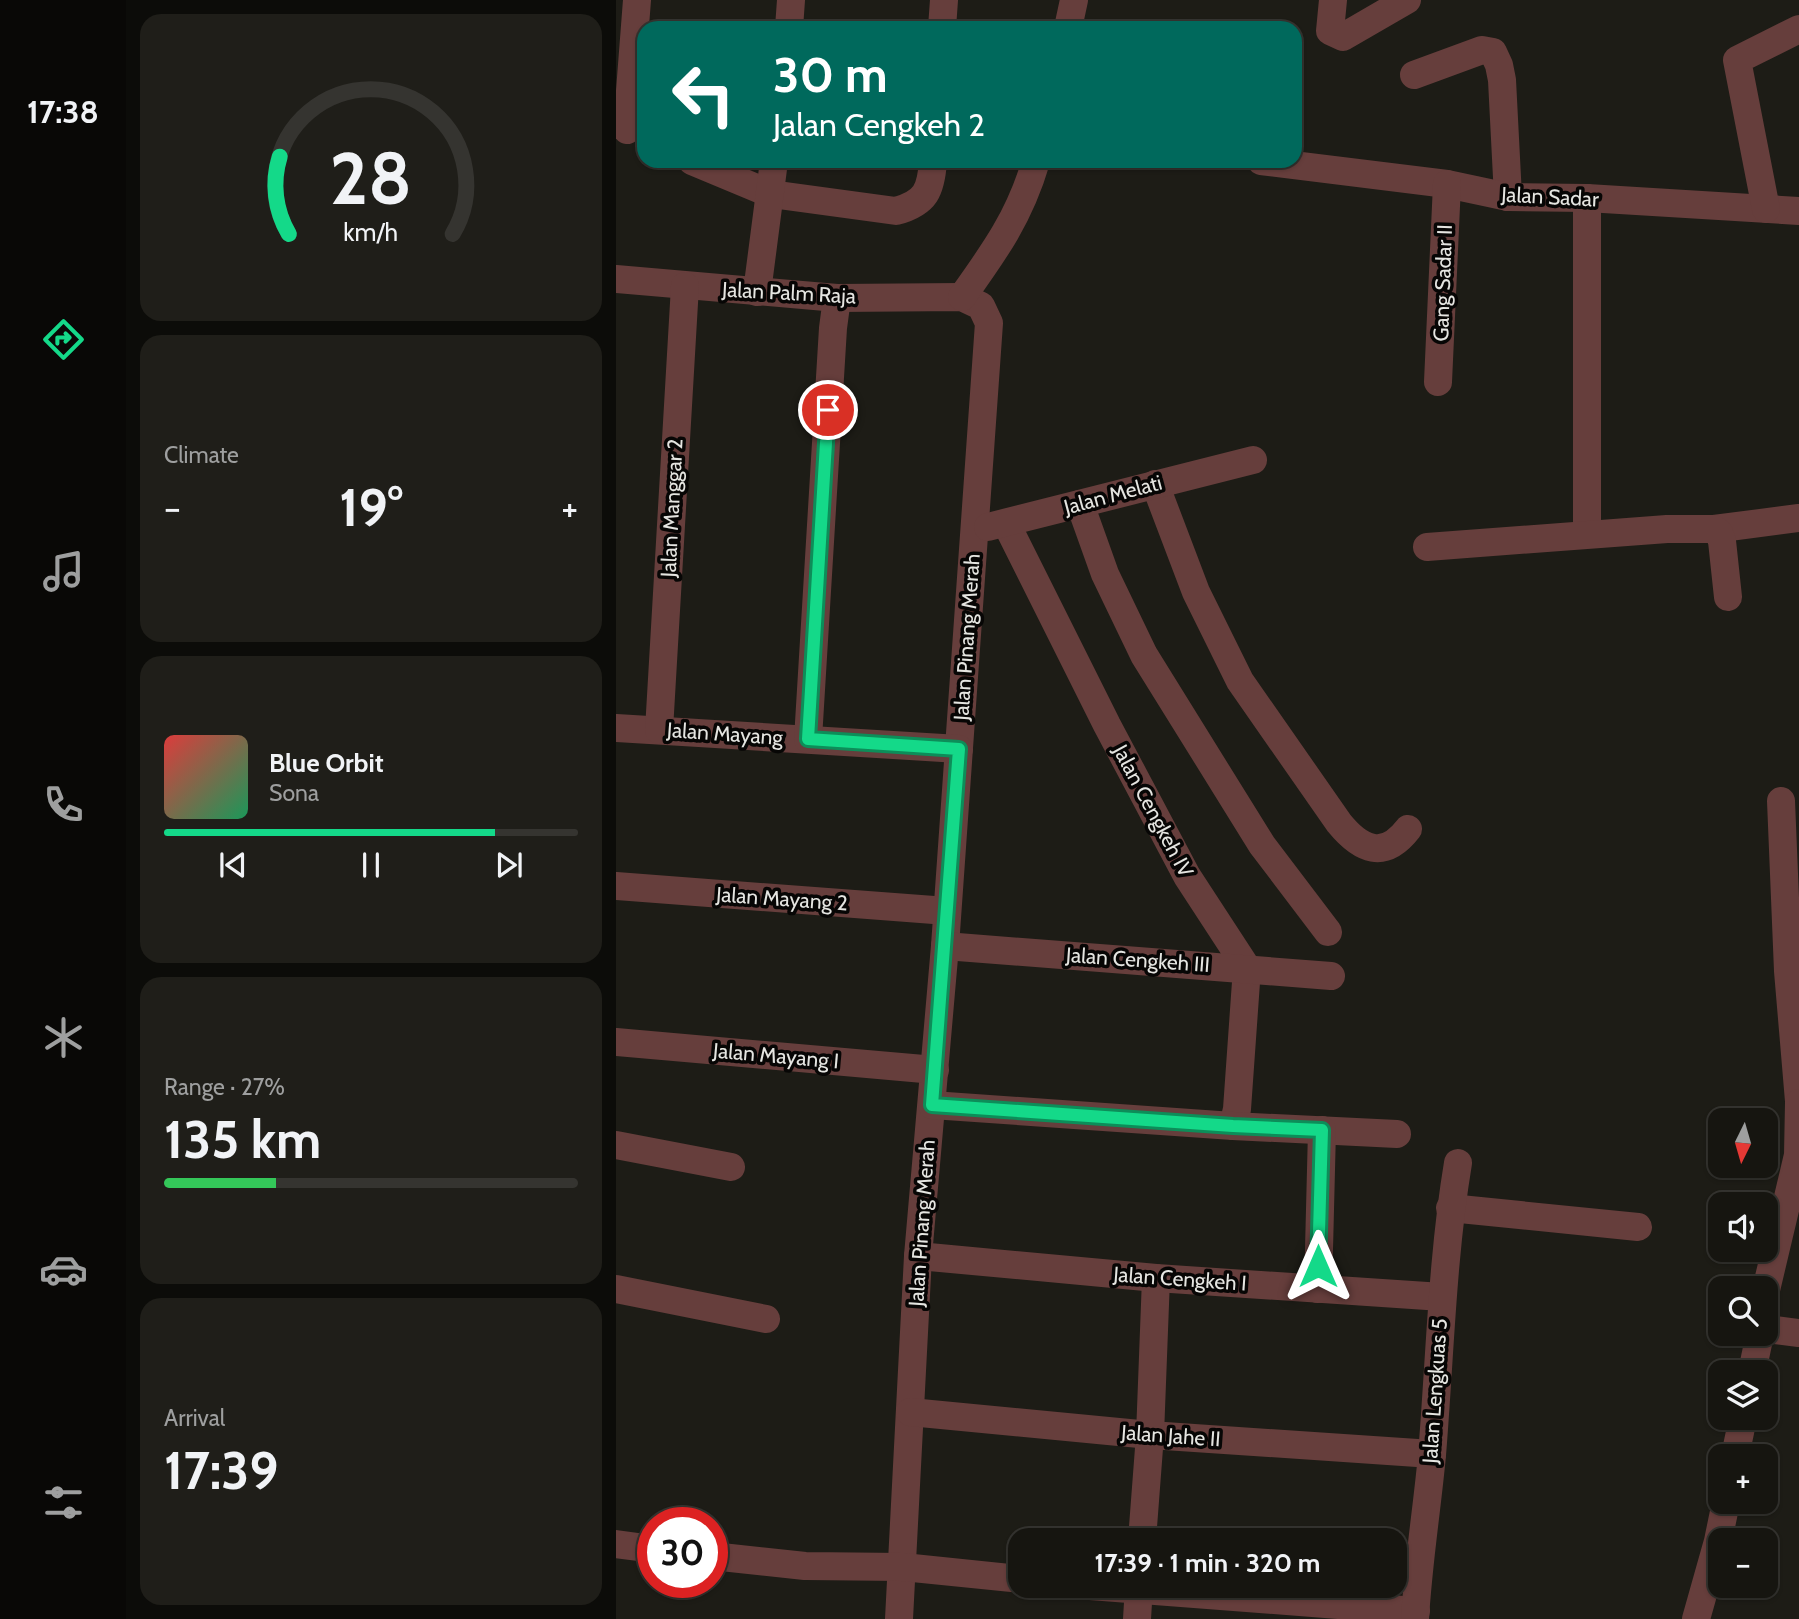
<!DOCTYPE html>
<meta charset="utf-8">
<style>
:root{--surface:#161510;--page:#1f1e19;--text:#f1f3f6;--muted:#9e9f9f;--line:#353430;--accent:#14d989}
body{margin:0;font-family:Cabin,sans-serif;background:var(--page);color:var(--text);height:100vh;display:flex;flex-direction:column;font-size:26px;white-space:nowrap}
*{box-sizing:border-box;margin:0}
p{font-size:23px;color:var(--muted)}
.icon{flex:none;width:38px;height:38px;fill:none;stroke:currentColor;stroke-width:2;stroke-linecap:round;stroke-linejoin:round}
.map{position:relative;flex:1;overflow:hidden}
.side{display:flex;flex-direction:column;gap:14px;padding:14px;background:#0c0c09;width:490px}
.side>*{flex:none}
.banner{position:absolute;left:21px;top:21px;width:665px;height:147px;border-radius:21px;box-shadow:0 2px 5px #0004,0 0 0 2px var(--line);background:#00695c;color:#fff;overflow:hidden}
.needle{width:46px;rotate:185deg}
.buttons{position:absolute;left:1092px;top:1108px;display:grid;gap:14px}
.buttons a{display:grid;place-items:center;width:70px;height:70px;border-radius:14px;background:var(--surface);box-shadow:0 2px 5px #0004,0 0 0 2px var(--line);font-size:35px}
.speed{position:absolute;left:21px;top:1507px;display:flex;gap:14px;font-size:35px;font-weight:700;text-align:center}
.speed>*{display:grid;place-content:center;width:91px;height:91px;border-radius:50%;background:var(--surface);box-shadow:0 2px 5px #0004,0 0 0 2px var(--line);line-height:1}
.speed .limit{border:10px solid #d22;background:#fff;color:#111}
.pin{position:absolute;display:grid;place-items:center;width:60px;height:60px;color:#fff;margin:-30px;border:4px solid #fff;border-radius:50%;box-shadow:0 2px 7px #0007}
.me{position:absolute;width:77px;margin:-38px;rotate:0deg;stroke-linejoin:round;filter:drop-shadow(0 0 5px #0008)}
.turn{display:flex;align-items:center;gap:24px;height:147px;padding:0 21px;font-size:32px}
.turn .icon{width:91px;height:91px;stroke-width:2.5}
.turn b{display:block;font-size:49px;line-height:60px}
.big{font-size:52px;font-weight:700;line-height:1.1}
.side .widget{flex:1;display:flex;flex-direction:column;justify-content:center;gap:10px;min-width:0;padding:0 24px;border-radius:21px;background:var(--page)}
.side .dial{align-items:center;gap:0}
.dial svg{height:182px;overflow:visible;fill:none;stroke:var(--line);stroke-width:7;stroke-linecap:round;text-anchor:middle}
.dial text{fill:var(--text);stroke:none}
.song{display:flex;align-items:center;gap:21px}
.cover{width:84px;height:84px;border-radius:10px;background:linear-gradient(135deg,hsl(0 70% 55%),hsl(150 70% 35%))}
.played{height:7px;border-radius:4px;background:linear-gradient(90deg,var(--accent) 80%,var(--line) 80%)}
.keys{display:flex;justify-content:space-around;direction:ltr}
.heat{display:flex;justify-content:space-between;align-items:center;font-size:38px;direction:ltr}
.charge{height:10px;border-radius:5px;background:linear-gradient(90deg,#34c759 27%,var(--line) 0)}
.trip{position:absolute;left:392px;top:1528px;width:399px;height:70px;border-radius:21px;background:var(--surface);box-shadow:0 2px 5px #0004,0 0 0 2px var(--line);font-weight:700;line-height:70px;text-align:center}
main{display:flex;flex:1;min-height:0}
.tab-bar{display:flex;flex-direction:column;width:126px;justify-content:space-around;align-items:center;background:#090806;color:var(--muted)}
.tab-bar .icon{width:49px;height:49px}
.tab-bar .on{color:var(--accent)}
.tab-bar b{font-size:32px;color:var(--text)}
.map>svg:first-child{display:block}
.lines{fill:none;stroke-linecap:round;stroke-linejoin:round}
.minor{stroke:#663e3c;stroke-width:28}
.route-casing{stroke:#0d8d59;stroke-width:18}
.route{stroke:#14d989;stroke-width:12}
.labels{text-anchor:middle;stroke-width:7;stroke-linejoin:round;paint-order:stroke}
.street-label{font-size:21px;fill:#e5e5e1;stroke:#070605}
</style>
<main>
<nav class="tab-bar">
<b>17:38</b>
<svg class="icon on" aria-label="directions" viewBox="0 0 24 24"><path d="M12 3l9 9-9 9-9-9zM9 14v-3h6M13 9l2 2-2 2"/></svg>
<svg class="icon" aria-label="music" viewBox="0 0 24 24"><path d="M9 18V5l10-2v13"/><circle cx="6" cy="18" r="3"/><circle cx="16" cy="16" r="3"/></svg>
<svg class="icon" aria-label="phone" viewBox="0 0 24 24"><path d="M5 4h4l2 5-3 2q2 4 5 5l2-3 5 2v4C11 20 4 13 5 4z"/></svg>
<svg class="icon" aria-label="climate" viewBox="0 0 24 24"><path d="M12 3v18M4 7l16 10M4 17L20 7"/></svg>
<svg class="icon" aria-label="car" viewBox="0 0 24 24"><path d="M5 17H2v-5l4-1 3-4h7l3 4 3 1v5h-3M9 17h6M6 11h13"/><circle cx="7" cy="17" r="2"/><circle cx="17" cy="17" r="2"/></svg>
<svg class="icon" aria-label="filters" viewBox="0 0 24 24"><path d="M4 7h16M4 17h16"/><circle cx="9" cy="7" r="2"/><circle cx="15" cy="17" r="2"/></svg>
</nav>
<section class="side">
<div class="widget dial"><svg viewBox="0 0 100 80">
<path d="M14 69A42 42 0 1 1 86 69"/>
<path d="M14 69A42 42 0 0 1 10 35" stroke="#14d989"/>
<text x="50" y="56" font-size="32" font-weight="700">28</text>
<text x="50" y="72" font-size="11">km/h</text>
</svg></div>
<div class="widget"><p>Climate</p>
<div class="heat"><a>−</a><b class="big">19°</b><a>+</a></div>
</div>
<div class="widget">
<div class="song"><i class="cover"></i><div><b>Blue Orbit</b><p>Sona</p></div></div>
<div class="played"></div>
<div class="keys"><svg class="icon" aria-label="previous" viewBox="0 0 24 24"><path d="M18 5L8 12l10 7zM5 5v14"/></svg><svg class="icon" aria-label="pause" viewBox="0 0 24 24"><path d="M8 5v14M16 5v14"/></svg><svg class="icon" aria-label="next" viewBox="0 0 24 24"><path d="M6 5l10 7-10 7zM19 5v14"/></svg></div>
</div>
<div class="widget"><p>Range · 27%</p><b class="big">135 km</b><div class="charge"></div></div>
<div class="widget"><p>Arrival</p><b class="big">17:39</b></div>
</section>
<div class="map">
<svg width="1183" height="1619" viewBox="0 0 1183 1619">
<rect width="100%" height="100%" fill="#1d1c16"/>
<g class="lines">
<g class="minor">
<path d="M717 0 714 31 727 37 791 0"/>
<path d="M173 28 175 0"/>
<path d="M326 28 328 0"/>
<path d="M452 28 458 0"/>
<path d="M798 75 866 50 877 52 883 65 886 80 892 197"/>
<path d="M11 130 21 0"/>
<path d="M76 161 155 194 280 211C310 203 315 190 317 161"/>
<path d="M645 161 831 184 892 197 971 198 1183 211"/>
<path d="M971 198V534"/>
<path d="M1150 209 1121 60 1183 29"/>
<path d="M0 279 221 298 346 297 365 306 373 323 329 946 302 1256 283 1619"/>
<path d="M141 292 158 161"/>
<path d="M346 297C379 251 404 216 420 161"/>
<path d="M822 382 831 184"/>
<path d="M539 484 580 592 624 681 723 823C745 850 768 860 792 829"/>
<path d="M464 504 489 574 528 655 646 845 712 932"/>
<path d="M390 523 491 725 571 876 631 968 621 1109 617 1126"/>
<path d="M372 527 637 460"/>
<path d="M1098 529 1183 518"/>
<path d="M811 547 1051 529H1098L1103 533 1106 541 1112 597"/>
<path d="M0 728 343 749"/>
<path d="M43 730 69 286"/>
<path d="M192 739 217 328 221 298"/>
<path d="M1165 801 1172 971 1183 1101"/>
<path d="M0 886 331 911"/>
<path d="M329 946 715 976"/>
<path d="M0 1042 319 1070"/>
<path d="M316 1105 617 1126 781 1134"/>
<path d="M0 1145 115 1167"/>
<path d="M834 1208 1022 1227"/>
<path d="M302 1256 540 1278 826 1297"/>
<path d="M0 1289 150 1319"/>
<path d="M702 1289 706 1130"/>
<path d="M1150 1290 1182 1155 1183 1103"/>
<path d="M1150 1329 1183 1333"/>
<path d="M1136 1372 1144 1334"/>
<path d="M294 1412 534 1435 816 1454"/>
<path d="M1119 1456 1127 1418"/>
<path d="M526 1540 534 1435 540 1278"/>
<path d="M0 1544 37 1549"/>
<path d="M96 1556 189 1566 287 1567 404 1579"/>
<path d="M474 1586 800 1611"/>
<path d="M521 1619 523 1586"/>
<path d="M799 1619C802 1564 811 1509 816 1455 824 1357 826 1259 842 1163"/>
<path d="M1080 1619 1102 1541 1110 1502"/>
</g>
</g>
<g class="lines">
<g class="route-casing">
<path id="route" d="M212 410 192 739 343 749 316 1105 617 1126 706 1130 702 1266"/>
</g>
<use href="#route" class="route"/>
</g>
<g class="labels">
<g class="street-label">
<text transform="translate(934 197) rotate(3)" y="7">Jalan Sadar</text>
<text transform="translate(827 283) rotate(-88)" y="7">Gang Sadar II</text>
<text transform="translate(173 293) rotate(3)" y="7">Jalan Palm Raja</text>
<text transform="translate(497 495) rotate(-15)" y="7">Jalan Melati</text>
<text transform="translate(56 508) rotate(-87)" y="7">Jalan Manggar 2</text>
<text transform="translate(351 637) rotate(-86)" y="7">Jalan Pinang Merah</text>
<text transform="translate(109 734) rotate(4)" y="7">Jalan Mayang</text>
<text transform="translate(537 811) rotate(62)" y="7">Jalan Cengkeh IV</text>
<text transform="translate(166 899) rotate(4)" y="7">Jalan Mayang 2</text>
<text transform="translate(522 960) rotate(4)" y="7">Jalan Cengkeh III</text>
<text transform="translate(160 1056) rotate(5)" y="7">Jalan Mayang I</text>
<text transform="translate(306 1223) rotate(-86)" y="7">Jalan Pinang Merah</text>
<text transform="translate(564 1279) rotate(4)" y="7">Jalan Cengkeh I</text>
<text transform="translate(819 1391) rotate(-86)" y="7">Jalan Lengkuas 5</text>
<text transform="translate(555 1436) rotate(4)" y="7">Jalan Jahe II</text>
</g>
</g>
</svg>
<div class="buttons">
<a><svg class="needle" viewBox="-14 -14 28 28"><path d="M0-13l5 13h-10z" fill="#e53935"/><path d="M0 13l5-13h-10z" fill="#9e9f9f"/></svg></a>
<a><svg class="icon" aria-label="sound" viewBox="0 0 24 24"><path d="M4 9h4l5-4v14l-5-4H4zM17 9q2 3 0 6"/></svg></a>
<a><svg class="icon" aria-label="search" viewBox="0 0 24 24"><circle cx="10" cy="10" r="6"/><path d="M15 15l6 6"/></svg></a>
<a><svg class="icon" aria-label="layers" viewBox="0 0 24 24"><path d="M12 4l9 5-9 5-9-5zM3 14l9 5 9-5"/></svg></a>
<a>+</a>
<a>−</a>
</div>
<div class="speed"><div class="limit">30</div></div>
<div class="pin" style="left:212px;top:410px;background:#d93025"><svg class="icon" aria-label="arrive" viewBox="0 0 24 24"><path d="M6 21V4h12l-3 4 3 4H6"/></svg></div>
<svg class="me" style="left:702px;top:1266px" viewBox="-20 -20 40 40"><path d="M0-17L14 15 0 8-14 15z" fill="#14d989" stroke="#fff" stroke-width="4"/></svg>
<div class="trip">17:39 · 1 min · 320 m</div>
<div class="banner">
<div class="turn"><svg class="icon" aria-label="left" viewBox="0 0 24 24"><path d="M17 20v-9H6M10 6l-5 5 5 5"/></svg><div><b>30 m</b>Jalan Cengkeh 2</div></div>
</div>
</div>
</main>
